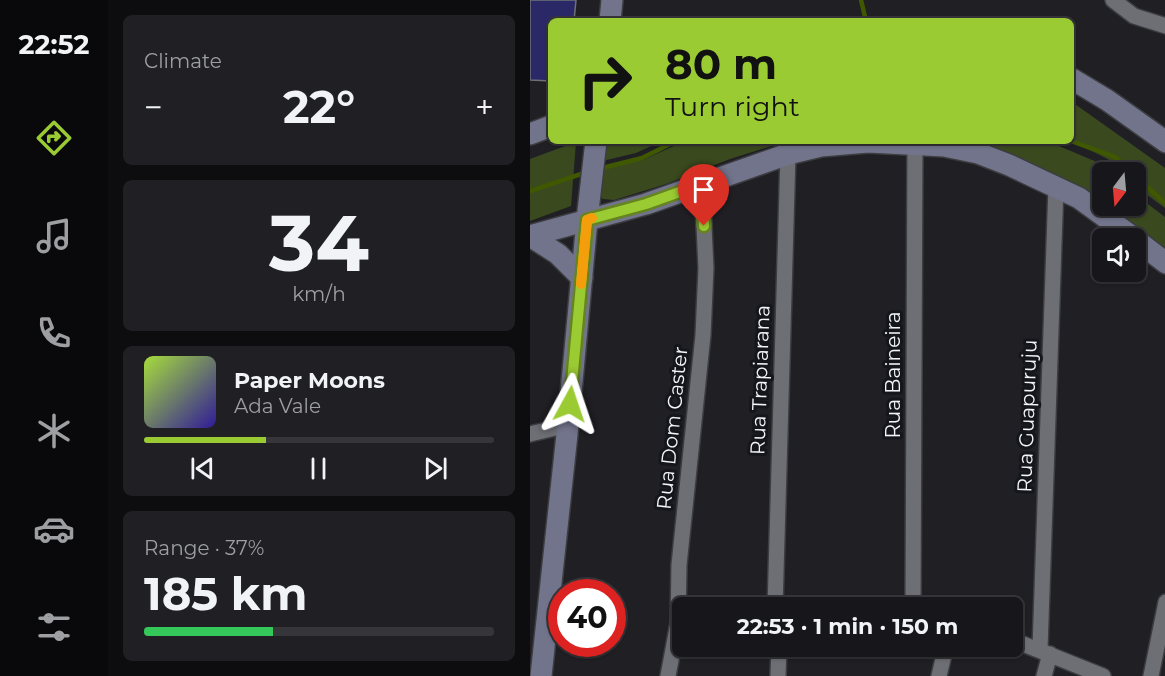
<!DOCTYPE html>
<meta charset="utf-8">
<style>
:root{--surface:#17171b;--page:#202024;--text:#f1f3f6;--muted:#9e9fa3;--line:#36363a;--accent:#9bcb33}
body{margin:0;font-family:Montserrat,sans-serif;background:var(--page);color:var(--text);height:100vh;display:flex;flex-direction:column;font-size:22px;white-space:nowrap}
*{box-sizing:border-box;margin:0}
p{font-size:20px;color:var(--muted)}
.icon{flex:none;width:33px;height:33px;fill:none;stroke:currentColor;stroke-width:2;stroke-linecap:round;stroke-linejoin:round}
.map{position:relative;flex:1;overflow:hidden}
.sheet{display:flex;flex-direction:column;gap:15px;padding:15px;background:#0d0d0f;width:422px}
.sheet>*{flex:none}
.top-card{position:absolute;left:18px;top:18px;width:526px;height:126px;border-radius:9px;box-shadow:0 2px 4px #0004,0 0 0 2px var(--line);background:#9bcb33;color:#111;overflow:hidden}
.needle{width:39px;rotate:196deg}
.fabs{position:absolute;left:562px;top:162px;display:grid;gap:12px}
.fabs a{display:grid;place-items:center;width:54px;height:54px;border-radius:9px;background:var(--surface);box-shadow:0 2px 4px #0004,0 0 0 2px var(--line);font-size:30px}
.speed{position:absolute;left:18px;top:579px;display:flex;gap:12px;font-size:30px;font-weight:700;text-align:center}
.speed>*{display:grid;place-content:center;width:78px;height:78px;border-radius:50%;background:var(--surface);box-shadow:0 2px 4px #0004,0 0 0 2px var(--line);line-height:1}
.speed .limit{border:9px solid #d22;background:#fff;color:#111}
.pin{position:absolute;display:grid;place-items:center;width:51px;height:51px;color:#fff;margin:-62px -26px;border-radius:50% 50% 50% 0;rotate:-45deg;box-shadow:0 0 6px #0007}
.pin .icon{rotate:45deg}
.me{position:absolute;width:66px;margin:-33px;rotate:5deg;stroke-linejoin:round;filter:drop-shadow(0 0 4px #0008)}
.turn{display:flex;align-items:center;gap:21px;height:126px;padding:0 18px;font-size:27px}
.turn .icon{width:78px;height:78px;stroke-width:2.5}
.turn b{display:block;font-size:42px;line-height:51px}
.big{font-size:45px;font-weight:700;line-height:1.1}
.sheet .card{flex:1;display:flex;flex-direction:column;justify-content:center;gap:9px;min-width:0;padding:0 21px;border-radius:9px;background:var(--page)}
.sheet .dial{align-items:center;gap:0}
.dial b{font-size:78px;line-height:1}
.song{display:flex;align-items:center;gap:18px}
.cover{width:72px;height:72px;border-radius:9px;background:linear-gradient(135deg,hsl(80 70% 55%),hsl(250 70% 35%))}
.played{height:6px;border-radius:3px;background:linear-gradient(90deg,var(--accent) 35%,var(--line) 35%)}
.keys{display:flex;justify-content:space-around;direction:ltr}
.heat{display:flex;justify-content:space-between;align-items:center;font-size:33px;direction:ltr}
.charge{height:9px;border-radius:4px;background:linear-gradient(90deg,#34c759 37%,var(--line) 0)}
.trip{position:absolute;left:142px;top:597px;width:351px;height:60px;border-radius:9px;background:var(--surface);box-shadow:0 2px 4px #0004,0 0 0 2px var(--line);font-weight:700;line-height:60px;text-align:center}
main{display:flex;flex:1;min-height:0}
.menu{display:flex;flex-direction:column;width:108px;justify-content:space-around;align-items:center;background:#09090b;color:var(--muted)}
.menu .icon{width:42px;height:42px}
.menu .selected{color:var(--accent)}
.menu b{font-size:27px;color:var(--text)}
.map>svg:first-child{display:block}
.green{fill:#3a4a1e}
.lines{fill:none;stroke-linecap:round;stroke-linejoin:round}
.stream{stroke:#405901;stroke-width:4.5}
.building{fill:#2a2867;stroke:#707177;stroke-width:1.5}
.street-casing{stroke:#3c3d40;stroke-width:18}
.secondary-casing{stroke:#3c3d40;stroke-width:24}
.street{stroke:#6e6e75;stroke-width:15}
.secondary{stroke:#72748c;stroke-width:21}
.route-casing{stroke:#658421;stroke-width:15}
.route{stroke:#9bcb33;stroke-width:10}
.slow{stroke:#f59e0b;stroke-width:10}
.labels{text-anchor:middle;stroke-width:6;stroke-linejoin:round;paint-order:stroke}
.street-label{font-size:20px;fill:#f3f4f7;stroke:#15161b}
</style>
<main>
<nav class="menu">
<b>22:52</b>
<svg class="icon selected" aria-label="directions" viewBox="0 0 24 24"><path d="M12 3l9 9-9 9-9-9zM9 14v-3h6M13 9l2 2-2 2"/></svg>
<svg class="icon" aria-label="music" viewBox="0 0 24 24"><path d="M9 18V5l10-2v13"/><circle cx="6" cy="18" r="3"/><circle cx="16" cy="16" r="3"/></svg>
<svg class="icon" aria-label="phone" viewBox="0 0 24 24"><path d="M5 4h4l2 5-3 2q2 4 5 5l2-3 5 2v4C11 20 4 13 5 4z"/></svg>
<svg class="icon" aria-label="climate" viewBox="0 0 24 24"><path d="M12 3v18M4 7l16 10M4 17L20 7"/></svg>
<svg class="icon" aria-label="car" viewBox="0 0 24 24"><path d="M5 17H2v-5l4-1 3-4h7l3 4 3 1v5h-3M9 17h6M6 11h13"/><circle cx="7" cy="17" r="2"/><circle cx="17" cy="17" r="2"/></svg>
<svg class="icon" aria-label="filters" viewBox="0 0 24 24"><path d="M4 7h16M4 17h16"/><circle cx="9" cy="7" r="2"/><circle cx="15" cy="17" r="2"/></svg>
</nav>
<section class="sheet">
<div class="card"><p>Climate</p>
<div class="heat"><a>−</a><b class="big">22°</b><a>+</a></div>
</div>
<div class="card dial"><b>34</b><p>km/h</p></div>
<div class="card">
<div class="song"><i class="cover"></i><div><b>Paper Moons</b><p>Ada Vale</p></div></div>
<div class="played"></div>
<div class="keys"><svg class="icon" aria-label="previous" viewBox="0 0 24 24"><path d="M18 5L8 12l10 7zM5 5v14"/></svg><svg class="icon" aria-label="pause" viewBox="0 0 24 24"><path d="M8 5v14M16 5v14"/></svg><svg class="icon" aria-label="next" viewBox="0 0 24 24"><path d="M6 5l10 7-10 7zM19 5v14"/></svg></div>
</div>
<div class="card"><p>Range · 37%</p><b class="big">185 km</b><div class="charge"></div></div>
</section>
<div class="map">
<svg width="636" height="676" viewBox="0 0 636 676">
<rect width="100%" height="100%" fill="#1f1f24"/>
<g class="green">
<path d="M542 102 635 168V208L616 194 606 184V172H595C580 157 558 150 539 141H542Z"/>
<path d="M70 141H132L106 153 68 162Z"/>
<path d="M155 141H257L200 159 136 184 84 200 73 199 67 194V168L113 160Z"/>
<path d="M430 141H517L574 165 582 172H573V205Z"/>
<path d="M46 142 41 206 0 221V159Z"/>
<path d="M606 195 635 217V248H632L574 206H606Z"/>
</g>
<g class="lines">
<g class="stream">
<path d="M331 0 336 21"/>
<path d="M541 141 585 157 601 172"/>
<path d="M68 169 112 158 146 141"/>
<path d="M606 177 636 204"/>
<path d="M0 191 57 172"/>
</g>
</g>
<path class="building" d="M0 0H46L44 21H21V81L0 80Z"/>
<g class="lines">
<g class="street-casing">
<g id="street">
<path d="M583 0 604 16 636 26"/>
<path d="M0 434 38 425"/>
<path d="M245 608 258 154"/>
<path d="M383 608 385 143"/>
<path d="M483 640 573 676"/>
<path d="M510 649 526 186"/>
<path d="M138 676 148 623 149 565 173 335 176 268 172 184"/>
<path d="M248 676 249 646"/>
<path d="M409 676 416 646"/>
<path d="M514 676 520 654"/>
<path d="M621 676 636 602"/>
</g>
</g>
<g class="secondary-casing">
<g id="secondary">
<path d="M80 21 82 0"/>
<path d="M542 79 577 100 636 142"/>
<path d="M0 134 21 126"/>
<path d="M0 236 116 204 258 154 291 146 338 142 414 146 448 153 479 165 549 198 604 238"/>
<path d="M0 236 28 254 52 278"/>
<path d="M606 240 636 263"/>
<path d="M11 676 38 425 57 220 66 141"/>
</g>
</g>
<use href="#street" class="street"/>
<use href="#secondary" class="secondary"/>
</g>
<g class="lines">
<g class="route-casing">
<path id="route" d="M40 404 57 220 116 204 172 184 174 226"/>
</g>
<use href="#route" class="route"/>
<path class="slow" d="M51 284 57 220 62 218"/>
</g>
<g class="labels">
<g class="street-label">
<text transform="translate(363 375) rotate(-90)" y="7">Rua Baineira</text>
<text transform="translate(230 380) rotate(-88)" y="7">Rua Trapiarana</text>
<text transform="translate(497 416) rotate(-88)" y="7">Rua Guapuruju</text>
<text transform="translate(142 428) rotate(-84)" y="7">Rua Dom Caster</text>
</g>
</g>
</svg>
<div class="fabs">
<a><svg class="needle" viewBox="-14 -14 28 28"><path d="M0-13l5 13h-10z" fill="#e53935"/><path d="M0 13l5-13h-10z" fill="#9e9fa3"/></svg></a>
<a><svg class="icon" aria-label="sound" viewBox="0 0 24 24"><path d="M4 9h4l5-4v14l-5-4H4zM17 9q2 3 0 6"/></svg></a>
</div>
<div class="speed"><div class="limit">40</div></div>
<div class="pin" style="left:174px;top:226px;background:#d93025"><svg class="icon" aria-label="arrive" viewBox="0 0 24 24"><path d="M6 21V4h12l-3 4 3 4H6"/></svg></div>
<svg class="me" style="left:40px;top:404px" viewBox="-20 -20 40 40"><path d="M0-17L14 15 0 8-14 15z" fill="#9bcb33" stroke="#fff" stroke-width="4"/></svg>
<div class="trip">22:53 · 1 min · 150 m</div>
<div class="top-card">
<div class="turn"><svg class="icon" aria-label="right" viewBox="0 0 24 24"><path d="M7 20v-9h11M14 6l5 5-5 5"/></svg><div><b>80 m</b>Turn right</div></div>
</div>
</div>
</main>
